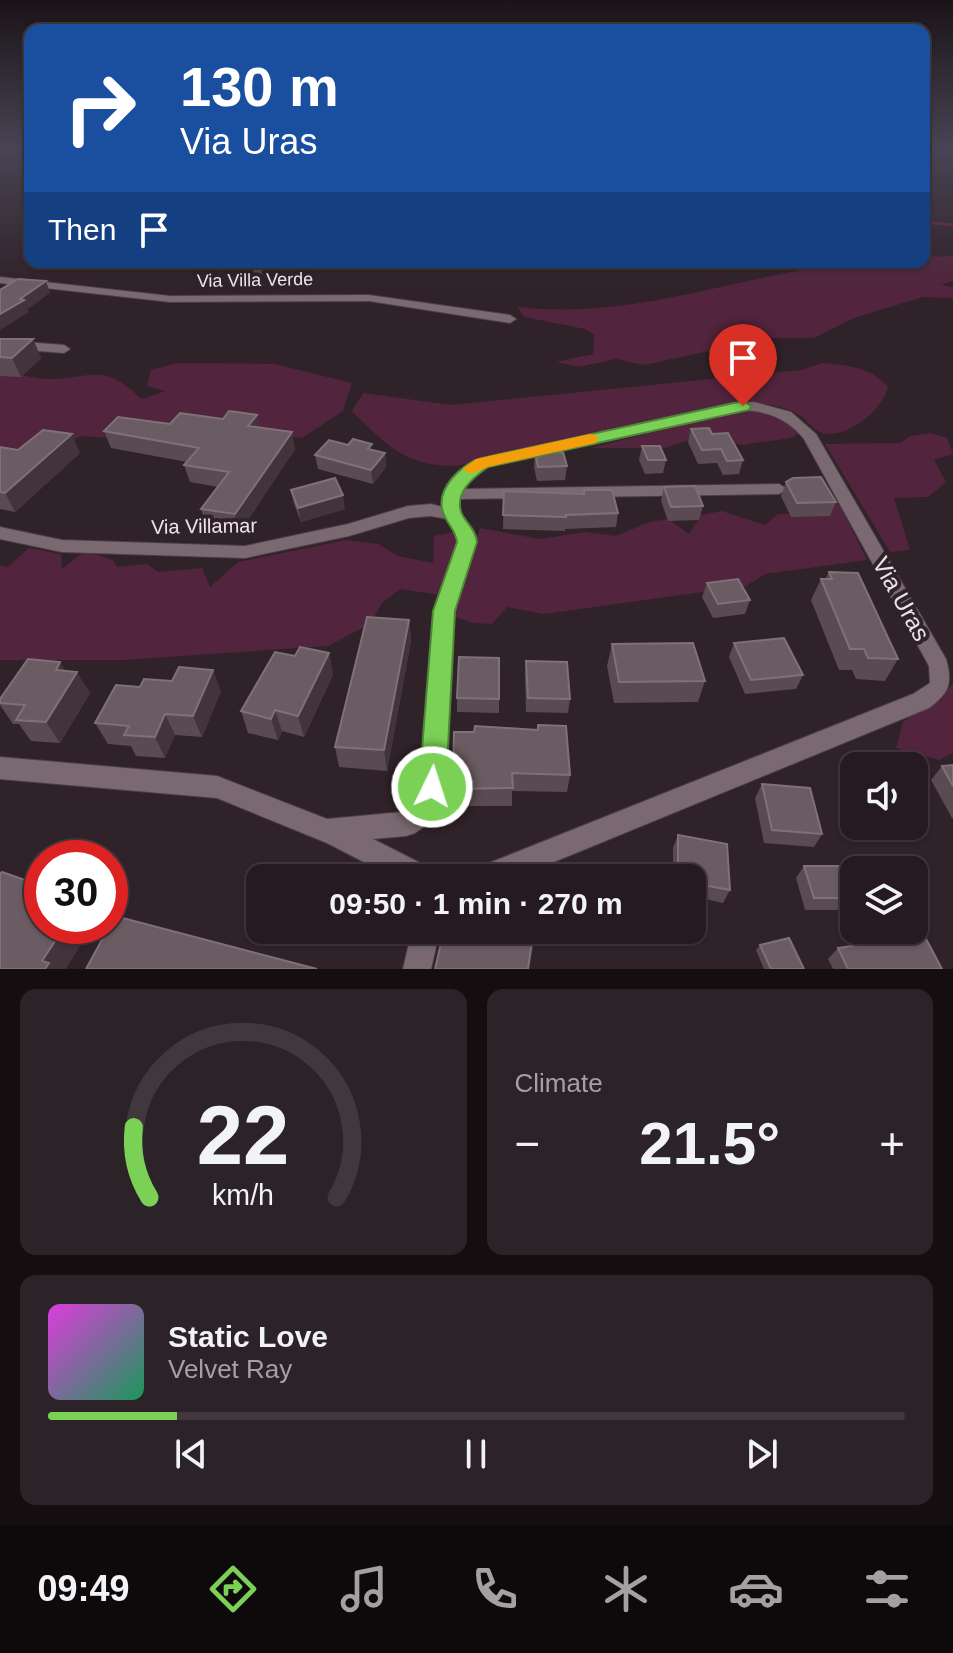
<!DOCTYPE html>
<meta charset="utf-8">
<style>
:root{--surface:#241a1f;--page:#2c2328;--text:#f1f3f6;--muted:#a3a1a4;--line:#41383d;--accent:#7ad156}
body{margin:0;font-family:Arial,sans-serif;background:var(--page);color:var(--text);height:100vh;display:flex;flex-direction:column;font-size:30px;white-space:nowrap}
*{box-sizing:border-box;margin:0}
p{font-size:26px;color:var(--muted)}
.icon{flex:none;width:44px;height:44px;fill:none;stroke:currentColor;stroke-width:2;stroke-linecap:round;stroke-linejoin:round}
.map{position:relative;height:969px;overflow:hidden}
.sheet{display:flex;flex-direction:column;gap:20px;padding:20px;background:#140e11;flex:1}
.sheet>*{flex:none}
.top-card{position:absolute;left:24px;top:24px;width:906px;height:244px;border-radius:16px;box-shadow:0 2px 6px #0004,0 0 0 2px var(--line);background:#1a4fa0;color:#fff;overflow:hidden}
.tools{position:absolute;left:840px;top:752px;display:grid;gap:16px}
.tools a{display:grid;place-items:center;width:88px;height:88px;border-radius:16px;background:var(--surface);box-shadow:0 2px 6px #0004,0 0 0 2px var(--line);font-size:40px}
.speed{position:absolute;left:24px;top:840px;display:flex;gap:16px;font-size:40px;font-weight:700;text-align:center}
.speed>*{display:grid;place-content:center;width:104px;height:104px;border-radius:50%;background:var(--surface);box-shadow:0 2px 6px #0004,0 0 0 2px var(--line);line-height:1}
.speed .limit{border:12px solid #d22;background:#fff;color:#111}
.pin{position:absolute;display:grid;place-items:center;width:68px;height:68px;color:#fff;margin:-82px -34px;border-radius:50% 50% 50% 0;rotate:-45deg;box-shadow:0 0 8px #0007}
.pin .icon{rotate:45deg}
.me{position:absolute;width:88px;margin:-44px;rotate:4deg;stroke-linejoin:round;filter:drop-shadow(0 0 6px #0008)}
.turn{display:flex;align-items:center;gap:28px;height:168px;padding:0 24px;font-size:36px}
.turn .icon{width:104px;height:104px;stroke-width:2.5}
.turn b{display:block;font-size:56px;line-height:68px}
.then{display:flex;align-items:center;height:76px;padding:0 24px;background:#0003;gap:16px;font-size:30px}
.big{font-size:60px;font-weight:700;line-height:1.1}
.sheet .card{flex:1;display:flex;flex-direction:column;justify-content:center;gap:12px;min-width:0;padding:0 28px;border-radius:16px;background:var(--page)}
.sheet .dial{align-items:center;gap:0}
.dial svg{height:208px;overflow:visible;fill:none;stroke:var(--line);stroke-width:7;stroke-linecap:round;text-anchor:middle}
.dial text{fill:var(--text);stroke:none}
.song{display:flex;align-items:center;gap:24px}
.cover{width:96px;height:96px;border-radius:12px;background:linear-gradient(135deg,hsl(300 70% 55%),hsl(150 70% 35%))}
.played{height:8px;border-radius:4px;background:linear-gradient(90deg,var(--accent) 15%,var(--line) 15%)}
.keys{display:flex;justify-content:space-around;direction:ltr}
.heat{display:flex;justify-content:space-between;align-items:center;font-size:44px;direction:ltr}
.sheet .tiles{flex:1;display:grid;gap:20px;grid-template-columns:1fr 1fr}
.card:last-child{grid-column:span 2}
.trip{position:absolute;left:246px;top:864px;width:460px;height:80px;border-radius:16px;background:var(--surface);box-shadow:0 2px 6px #0004,0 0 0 2px var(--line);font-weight:700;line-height:80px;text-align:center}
.tab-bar{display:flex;height:128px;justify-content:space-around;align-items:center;background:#0e0a0c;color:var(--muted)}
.tab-bar .icon{width:56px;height:56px}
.tab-bar .active{color:var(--accent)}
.tab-bar b{font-size:36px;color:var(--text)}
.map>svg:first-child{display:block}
.green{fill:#52243d}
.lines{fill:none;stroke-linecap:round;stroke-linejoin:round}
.stream{stroke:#6d1b4d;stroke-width:3}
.street-casing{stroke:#4b3f45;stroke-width:2}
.street{fill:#7a6971;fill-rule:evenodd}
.wall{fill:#5a4b52}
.shaded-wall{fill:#43343b}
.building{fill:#6a5c62;stroke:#7e7177;stroke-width:2}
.route{fill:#7ad156;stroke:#4f8838;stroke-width:2}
.slow{fill:#f59e0b}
.labels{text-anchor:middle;stroke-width:8;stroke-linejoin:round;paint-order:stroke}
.far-street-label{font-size:18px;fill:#ede3e8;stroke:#302229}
.street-label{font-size:20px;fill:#ede3e8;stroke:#302229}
.near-street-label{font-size:24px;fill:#ede3e8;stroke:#302229}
</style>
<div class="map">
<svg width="953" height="969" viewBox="0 0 953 969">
<rect width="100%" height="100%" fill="#302229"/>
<g class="green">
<path d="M953 256V281L941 285 953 287V298L923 297 854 318 814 338H752L733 346 644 365 616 359 579 367 556 362 593 354 594 335 585 329 524 317 517 307C628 320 729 279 838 264 866 260 895 262 924 262V257Z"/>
<path d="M178 363 275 364 352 383 343 411 302 438 267 435 259 427 110 438 83 436 41 450 0 457V371C16 372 37 380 50 379 97 377 103 363 142 399L165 391 147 386 151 370Z"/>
<path d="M822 363C847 365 871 367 888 387 882 410 852 435 827 434 815 433 810 423 801 416 785 405 760 403 740 402L457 466C405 466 387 446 352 411L363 393 451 405 802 370Z"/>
<path d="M744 409 772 413 800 432 791 438 742 445 695 438 665 448H591Z"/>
<path d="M931 433 947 438 953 454 934 460 946 482 928 497 894 498 910 550 890 552 825 444 901 443 910 436Z"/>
<path d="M826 491 841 507 867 560 765 574 746 586 544 614 507 607 492 624 473 623 451 615 480 528 540 539 585 532 616 536 649 522 668 519 689 534 701 515 722 511 765 525 778 514 821 513Z"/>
<path d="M454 532 460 542 440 595 400 589 382 603 370 624 328 646 125 660H0V565L8 567 29 548 61 554 62 569 85 551 113 560 117 567 147 564 158 572 202 568 210 587 238 562 346 540 378 544 398 556 433 563 434 536Z"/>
<path d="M953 684V753L939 760 896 748 903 722Z"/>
</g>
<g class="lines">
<path class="stream" d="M924 222 953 225"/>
<g class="street-casing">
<g id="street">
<path d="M0 277 170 296 369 295 510 315 516 319 510 323 369 301 170 302 0 283Z"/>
<path d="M0 340 64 345 70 349 64 353 0 348Z"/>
<path d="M754 402 791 412 816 434 946 659C953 684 949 693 929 708L515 878H470L474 869 913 694 930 683 929 666 804 439C788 419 768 411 742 410L487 467 473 475 463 489 779 484 787 489 779 494 460 499V513L473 530 476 542 454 611 444 792 429 823 415 833 406 836 373 839 432 869 436 878H395L327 843 217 798 0 779V757L217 776 327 819 402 812 411 805 420 790 434 611 458 542 456 531 447 519 431 516 409 518 349 536 245 558 62 552 0 539V527L62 540 245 546 348 524 408 506 431 504 443 507C445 485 457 470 477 460L731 403Z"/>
<path d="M412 930H440L431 969H403Z"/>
</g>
</g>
<use href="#street" class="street"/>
</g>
<g class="wall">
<path d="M271 262 262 275H247L244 265Z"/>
<path d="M0 339H33L41 358 21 377 0 376Z"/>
<path d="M717 340 761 350 757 363 726 366 714 352Z"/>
<path d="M257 415 260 428 295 449 240 532 207 527 201 509 218 487 190 482 184 465 187 462 111 448 104 431Z"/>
<path d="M691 429 712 434 743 460 739 474 723 475 717 463 698 464 688 442Z"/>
<path d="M642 446 666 460 663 473 645 474 639 460Z"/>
<path d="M0 447 18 450 80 453 15 512 0 509Z"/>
<path d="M373 450 385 453 386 467 373 484 318 469 315 455Z"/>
<path d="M535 453 567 466 565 480 537 481 534 467Z"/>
<path d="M786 482 836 502 830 516 791 517 781 496Z"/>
<path d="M664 487 703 506 699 520 668 521 661 501Z"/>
<path d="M291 490 345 509 301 522 294 504Z"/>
<path d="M584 490 618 513 616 527 565 529V531L503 529 504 491 583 494Z"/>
<path d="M829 572 898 659 885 681 856 679 852 670H839L811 600 821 579H825Z"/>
<path d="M707 583 750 600 745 614 713 618 702 597Z"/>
<path d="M409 620 411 641 387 771 339 767 335 747Z"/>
<path d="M734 643 803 675 796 689 745 694 729 657Z"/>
<path d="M612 644 705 681 698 702 614 703 607 666Z"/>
<path d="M329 653 333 675 304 737 282 731 278 740 248 733 241 711Z"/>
<path d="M499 658V713L457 712V698Z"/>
<path d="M526 661 570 699 568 713 526 712 525 676Z"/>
<path d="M66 671 90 693 60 743 31 741 19 724H13L0 705V699Z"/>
<path d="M221 691 202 737 175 735 165 758 136 756 131 746 108 744 95 723Z"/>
<path d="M454 732 570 775 567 792 512 791V806H454Z"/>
<path d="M953 765V818H952L931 780 942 766Z"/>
<path d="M762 784 822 834 814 847 764 843 755 798Z"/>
<path d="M678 835 730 890 723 903 692 896V878H673V848Z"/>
<path d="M804 866 854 892V900L846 910H805L796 878Z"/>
<path d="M760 945 804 969H764L756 950Z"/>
<path d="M838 948 942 969H833L828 959Z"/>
</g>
<g class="shaded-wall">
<path d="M262 262H271L262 275 260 265Z"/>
<path d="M46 281 50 293 28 309 29 312 0 330V314Z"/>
<path d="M33 339 41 358 21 377 12 358Z"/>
<path d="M761 350 757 363 726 366 730 353Z"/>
<path d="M257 415 261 432 248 426Z"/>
<path d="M292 432 295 449 240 532 235 514Z"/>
<path d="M72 434 80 453 15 512 5 493Z"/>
<path d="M385 453 386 467 373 484 371 470Z"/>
<path d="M343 495 345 509 301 522 298 508Z"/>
<path d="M409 620 411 641 387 771 384 750Z"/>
<path d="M329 653 333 675 304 737 298 716Z"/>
<path d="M60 662 72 681 77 672 90 693 60 743 46 722 56 670Z"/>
<path d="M213 670 221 691 202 737 193 716Z"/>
<path d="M275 710 282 731 278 740 271 719Z"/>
<path d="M165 714 175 735 165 758 155 737Z"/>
<path d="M65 926H92L66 969H45L42 961Z"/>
</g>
<g class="building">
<path d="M246 262H262L260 265H244Z"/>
<path d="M18 279 46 281 20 299 24 300 0 314V290Z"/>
<path d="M747 336 761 350 730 353 717 340Z"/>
<path d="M0 339H33L12 358 0 357Z"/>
<path d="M229 411 257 415 248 426 292 432 235 514 201 509 229 472 184 465 199 448 104 431 118 417 170 424 180 413 223 419Z"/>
<path d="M709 428 712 434 728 433 743 460 727 461 721 449 702 450 691 429Z"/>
<path d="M43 430 72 434 5 493 0 492V447L18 450Z"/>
<path d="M353 439 372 444 368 449 385 453 371 470 315 455 329 440 348 445Z"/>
<path d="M642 446H660L666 460H648Z"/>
<path d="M563 452 567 466 538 467 535 453Z"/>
<path d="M821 477 836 502 797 503 786 482 793 478Z"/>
<path d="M335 478 343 495 298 508 291 490Z"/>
<path d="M695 486 703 506 671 507 664 487Z"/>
<path d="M584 490H612L618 513 566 515V517L503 515 504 491 584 494Z"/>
<path d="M829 572 858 573 898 659 868 658 864 649H850L821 579H832Z"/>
<path d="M738 579 750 600 718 604 707 583Z"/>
<path d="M367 617 409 620 384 750 335 747Z"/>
<path d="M784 638 803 675 751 680 734 643Z"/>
<path d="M693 643 705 681 619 682 612 644Z"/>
<path d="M300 647 329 653 298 716 275 710 271 719 241 711 275 652 295 656Z"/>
<path d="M459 657 499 658V699L457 698Z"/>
<path d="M28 659 60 662 56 670 77 672 46 722 16 720 25 705 0 703V699Z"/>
<path d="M526 661 567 662 570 699 528 698Z"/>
<path d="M179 667 213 670 193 716 165 714 155 737 124 735 129 726 95 723 116 685 140 687 144 679 172 681Z"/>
<path d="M538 725 566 726 570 775 512 773 513 788 453 789 454 732H474L475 726 538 730Z"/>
<path d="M953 765V786L942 766Z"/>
<path d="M762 784 810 788 822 834 772 830Z"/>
<path d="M678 835 727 844 730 890 692 883V878H678Z"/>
<path d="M804 866H844L854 892V898H814Z"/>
<path d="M2 872 42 886V926H65L42 961 49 963 45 969H0V874Z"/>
<path d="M115 916 317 969H86Z"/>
<path d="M444 930H534L528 969H435Z"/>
<path d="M924 935 942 969H848L838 948Z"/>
<path d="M789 938 804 969H771L760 945Z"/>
</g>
<linearGradient id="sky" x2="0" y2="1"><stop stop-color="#1a1317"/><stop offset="0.52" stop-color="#484454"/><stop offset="1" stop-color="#484454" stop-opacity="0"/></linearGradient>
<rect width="953" height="286" fill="url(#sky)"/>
<path class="route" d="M743 401 751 406 749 410 488 467C474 477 453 493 462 514 467 524 476 530 477 542L455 611 446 787 442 796 432 800 423 796 419 787 433 611 457 542C456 530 446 523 443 512 435 489 462 463 482 458Z"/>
<path class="slow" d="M590 434 596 435 598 439 596 443 488 467 471 474 462 469 476 459Z"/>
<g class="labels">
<g class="far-street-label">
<text transform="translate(255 280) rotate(-1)" y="6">Via Villa Verde</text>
</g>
<g class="street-label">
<text transform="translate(204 526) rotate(-1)" y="7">Via Villamar</text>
</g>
<g class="near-street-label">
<text transform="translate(901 599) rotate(61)" y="8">Via Uras</text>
</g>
</g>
</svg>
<div class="tools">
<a><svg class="icon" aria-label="sound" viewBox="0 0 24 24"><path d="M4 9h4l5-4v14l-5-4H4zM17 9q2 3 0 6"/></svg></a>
<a><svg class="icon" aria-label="layers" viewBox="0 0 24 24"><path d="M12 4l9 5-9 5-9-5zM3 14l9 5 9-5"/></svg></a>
</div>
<div class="speed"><div class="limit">30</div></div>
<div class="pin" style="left:743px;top:406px;background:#d93025"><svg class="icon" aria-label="arrive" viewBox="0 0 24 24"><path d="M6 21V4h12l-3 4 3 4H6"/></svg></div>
<svg class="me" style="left:432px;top:787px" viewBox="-20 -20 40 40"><circle r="17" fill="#7ad156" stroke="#fff" stroke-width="3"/><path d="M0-11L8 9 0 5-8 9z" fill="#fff"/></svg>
<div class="trip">09:50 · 1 min · 270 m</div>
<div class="top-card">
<div class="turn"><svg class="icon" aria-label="right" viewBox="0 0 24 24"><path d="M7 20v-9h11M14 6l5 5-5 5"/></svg><div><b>130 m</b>Via Uras</div></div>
<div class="then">Then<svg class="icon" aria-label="arrive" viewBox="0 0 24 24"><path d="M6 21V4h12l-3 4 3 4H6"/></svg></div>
</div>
</div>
<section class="sheet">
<div class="tiles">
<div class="card dial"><svg viewBox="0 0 100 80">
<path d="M14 69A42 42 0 1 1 86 69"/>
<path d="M14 69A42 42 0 0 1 8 42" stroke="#7ad156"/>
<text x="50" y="56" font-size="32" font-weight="700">22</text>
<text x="50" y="72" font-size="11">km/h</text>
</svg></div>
<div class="card"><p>Climate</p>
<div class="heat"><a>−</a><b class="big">21.5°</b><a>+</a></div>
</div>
<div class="card">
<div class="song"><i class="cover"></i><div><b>Static Love</b><p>Velvet Ray</p></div></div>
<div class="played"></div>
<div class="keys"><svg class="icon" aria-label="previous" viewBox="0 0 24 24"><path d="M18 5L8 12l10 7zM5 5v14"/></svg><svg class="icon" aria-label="pause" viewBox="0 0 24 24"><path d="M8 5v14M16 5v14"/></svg><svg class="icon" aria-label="next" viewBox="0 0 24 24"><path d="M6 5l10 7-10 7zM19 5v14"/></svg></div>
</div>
</div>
</section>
<nav class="tab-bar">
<b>09:49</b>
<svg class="icon active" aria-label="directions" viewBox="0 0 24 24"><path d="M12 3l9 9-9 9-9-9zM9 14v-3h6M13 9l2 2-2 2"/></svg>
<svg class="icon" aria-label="music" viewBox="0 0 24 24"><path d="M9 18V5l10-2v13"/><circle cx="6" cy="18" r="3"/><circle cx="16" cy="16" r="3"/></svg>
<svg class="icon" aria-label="phone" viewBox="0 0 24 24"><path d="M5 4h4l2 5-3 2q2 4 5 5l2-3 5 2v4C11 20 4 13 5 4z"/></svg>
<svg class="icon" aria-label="climate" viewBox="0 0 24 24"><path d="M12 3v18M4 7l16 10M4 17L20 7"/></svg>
<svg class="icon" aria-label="car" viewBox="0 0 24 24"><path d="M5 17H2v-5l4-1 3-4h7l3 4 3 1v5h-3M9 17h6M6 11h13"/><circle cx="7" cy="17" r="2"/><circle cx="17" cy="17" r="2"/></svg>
<svg class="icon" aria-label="filters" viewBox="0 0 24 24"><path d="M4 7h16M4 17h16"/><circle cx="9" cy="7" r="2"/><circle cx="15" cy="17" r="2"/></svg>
</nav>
